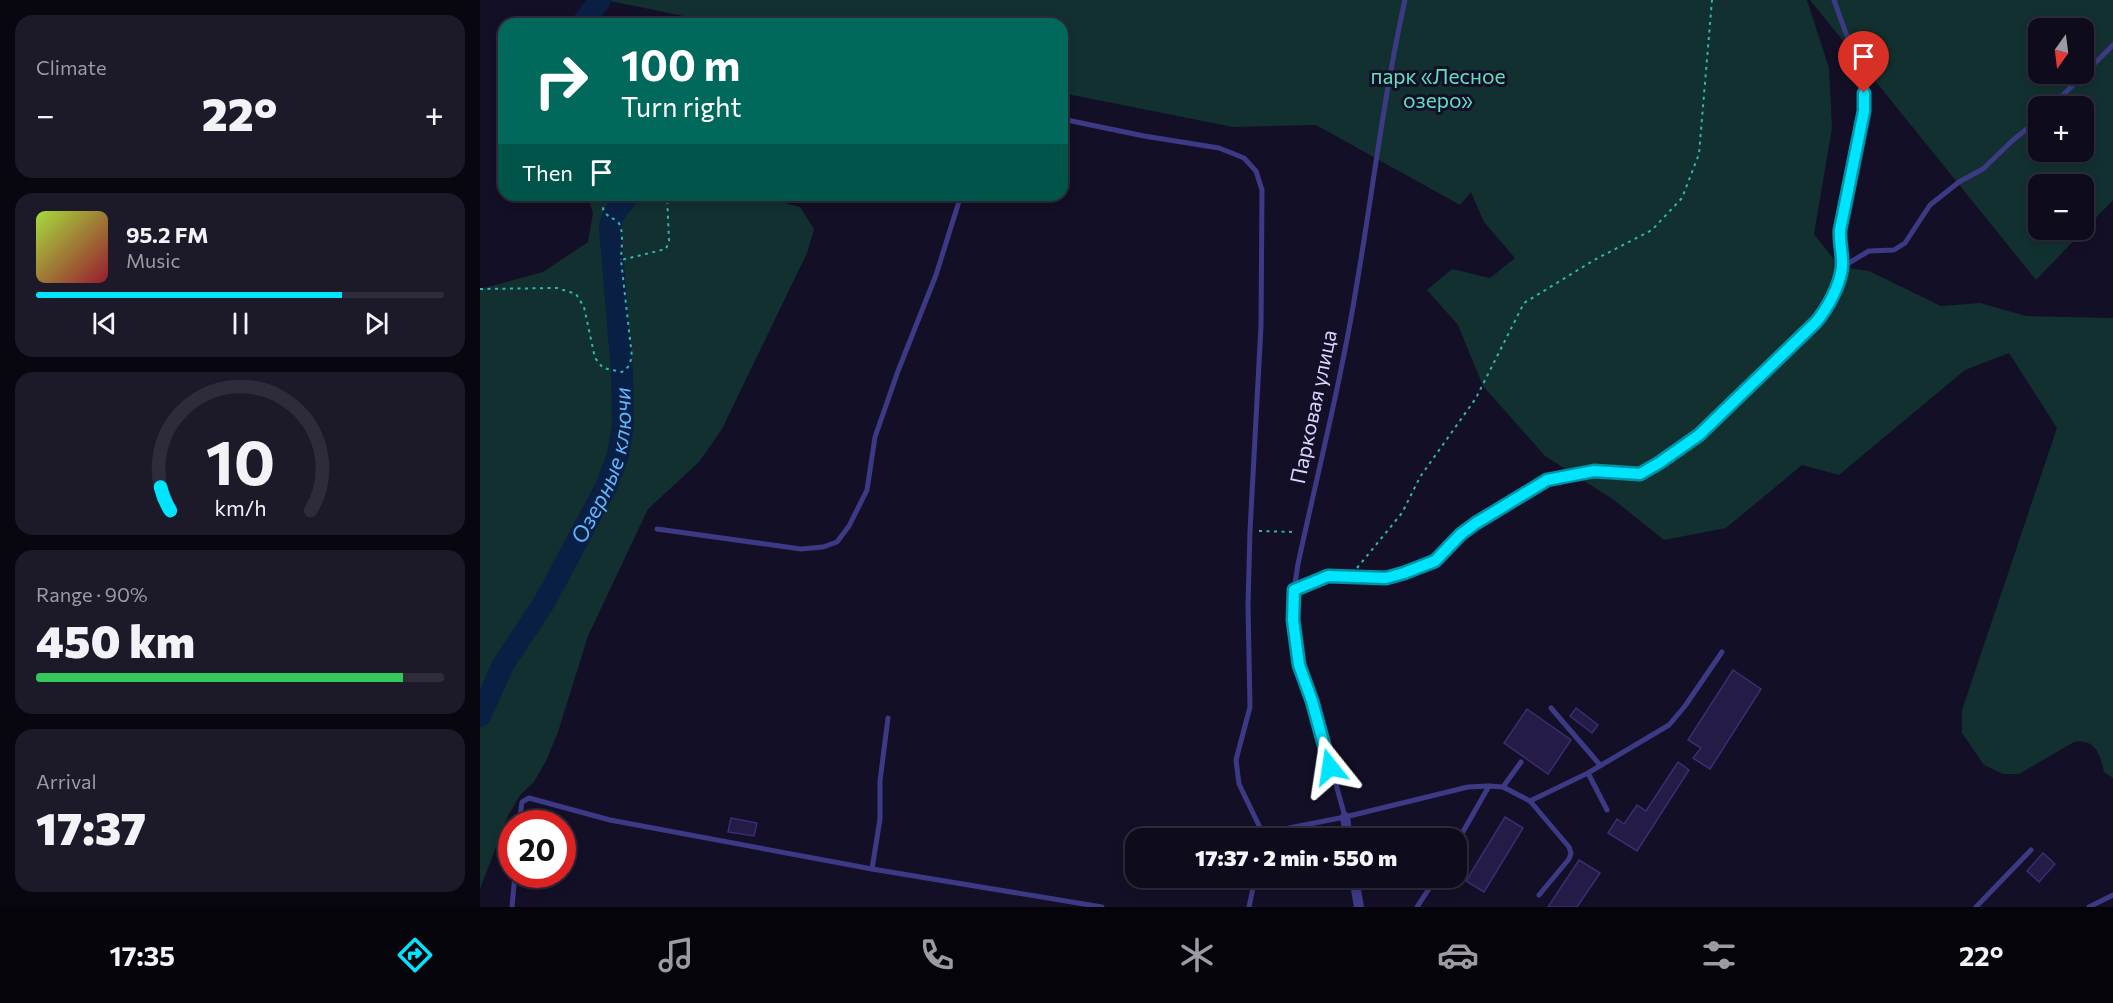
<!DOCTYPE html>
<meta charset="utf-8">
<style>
:root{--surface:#0e0b1c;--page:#1c1929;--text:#f1f3f6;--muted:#9b9ba3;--line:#2e2b3b;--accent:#00e5ff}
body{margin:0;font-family:Commissioner,sans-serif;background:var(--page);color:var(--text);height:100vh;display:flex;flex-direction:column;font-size:22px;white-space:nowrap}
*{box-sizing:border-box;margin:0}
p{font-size:20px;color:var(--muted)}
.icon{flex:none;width:33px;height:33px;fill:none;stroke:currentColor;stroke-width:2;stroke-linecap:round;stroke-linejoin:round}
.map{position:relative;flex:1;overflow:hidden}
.drawer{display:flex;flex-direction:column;gap:15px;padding:15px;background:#08060f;width:480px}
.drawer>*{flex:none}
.hud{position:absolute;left:18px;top:18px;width:570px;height:183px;border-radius:18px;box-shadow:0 3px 9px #0003,0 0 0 2px var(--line);background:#00695c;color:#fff;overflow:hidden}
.needle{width:39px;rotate:194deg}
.fabs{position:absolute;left:1548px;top:18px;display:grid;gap:12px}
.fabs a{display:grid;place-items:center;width:66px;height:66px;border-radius:12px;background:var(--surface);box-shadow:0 3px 9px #0003,0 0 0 2px var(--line);font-size:30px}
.speed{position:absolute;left:18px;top:810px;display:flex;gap:12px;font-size:30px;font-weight:700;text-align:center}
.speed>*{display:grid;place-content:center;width:78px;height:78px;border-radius:50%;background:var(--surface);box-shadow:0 3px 9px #0003,0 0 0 2px var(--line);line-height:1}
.speed .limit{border:9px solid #d22;background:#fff;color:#111}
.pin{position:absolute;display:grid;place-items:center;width:51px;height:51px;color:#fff;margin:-62px -26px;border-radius:50% 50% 50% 0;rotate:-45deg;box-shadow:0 0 6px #0007}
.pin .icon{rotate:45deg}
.me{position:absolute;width:66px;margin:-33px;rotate:345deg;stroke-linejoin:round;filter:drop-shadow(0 0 4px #0008)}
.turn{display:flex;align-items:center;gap:21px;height:126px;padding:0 24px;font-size:27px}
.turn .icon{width:78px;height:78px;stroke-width:2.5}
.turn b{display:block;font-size:42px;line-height:51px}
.then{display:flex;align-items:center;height:57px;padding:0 24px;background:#0003;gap:12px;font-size:22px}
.big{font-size:45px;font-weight:800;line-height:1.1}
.drawer .tile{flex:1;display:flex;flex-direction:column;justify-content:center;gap:9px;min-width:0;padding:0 21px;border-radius:18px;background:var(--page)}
.drawer .dial{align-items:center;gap:0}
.dial svg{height:156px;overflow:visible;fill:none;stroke:var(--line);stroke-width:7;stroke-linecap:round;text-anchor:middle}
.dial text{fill:var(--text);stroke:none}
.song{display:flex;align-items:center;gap:18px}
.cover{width:72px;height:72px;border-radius:9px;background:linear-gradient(135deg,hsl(80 70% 55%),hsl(350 70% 35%))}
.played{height:6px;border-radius:3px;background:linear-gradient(90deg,var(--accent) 75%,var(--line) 75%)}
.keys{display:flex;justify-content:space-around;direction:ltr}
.heat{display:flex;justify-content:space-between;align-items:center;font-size:33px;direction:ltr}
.charge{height:9px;border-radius:4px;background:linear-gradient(90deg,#34c759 90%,var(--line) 0)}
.trip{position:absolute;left:645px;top:828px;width:342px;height:60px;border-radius:18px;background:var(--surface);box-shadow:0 3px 9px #0003,0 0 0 2px var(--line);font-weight:800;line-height:60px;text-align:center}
.tab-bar{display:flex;height:96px;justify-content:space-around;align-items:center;background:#06040b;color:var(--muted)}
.tab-bar .icon{width:42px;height:42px}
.tab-bar .selected{color:var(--accent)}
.tab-bar b{font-size:27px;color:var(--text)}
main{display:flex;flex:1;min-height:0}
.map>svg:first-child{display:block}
.green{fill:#12302f;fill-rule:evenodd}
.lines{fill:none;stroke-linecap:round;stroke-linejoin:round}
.river{stroke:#0a1f44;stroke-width:22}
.building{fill:#241b47;stroke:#3b2d73;stroke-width:1.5}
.path{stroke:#2fb8b0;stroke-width:2;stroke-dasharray:3 4.5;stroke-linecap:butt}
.service{stroke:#3d3a85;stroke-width:5}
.minor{stroke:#3d3a85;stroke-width:10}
.route-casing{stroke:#0095a6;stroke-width:15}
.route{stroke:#00e5ff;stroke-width:10}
.labels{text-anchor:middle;stroke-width:6;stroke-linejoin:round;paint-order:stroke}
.park-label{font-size:21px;fill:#5fe0c0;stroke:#130f26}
.street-label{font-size:21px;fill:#d9d4ff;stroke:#130f26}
.water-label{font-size:22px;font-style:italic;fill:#62b6ff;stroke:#130f26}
</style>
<main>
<section class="drawer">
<div class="tile"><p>Climate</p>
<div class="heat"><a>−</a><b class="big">22°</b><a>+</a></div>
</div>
<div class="tile">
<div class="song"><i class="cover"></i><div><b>95.2 FM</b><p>Music</p></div></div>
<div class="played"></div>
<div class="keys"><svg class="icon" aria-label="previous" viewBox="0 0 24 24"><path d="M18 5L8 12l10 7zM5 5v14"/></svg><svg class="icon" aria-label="pause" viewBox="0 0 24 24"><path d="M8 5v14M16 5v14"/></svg><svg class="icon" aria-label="next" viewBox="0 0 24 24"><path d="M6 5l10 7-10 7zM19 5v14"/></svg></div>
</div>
<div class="tile dial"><svg viewBox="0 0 100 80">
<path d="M14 69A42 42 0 1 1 86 69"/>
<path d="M14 69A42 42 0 0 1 9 57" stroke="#00e5ff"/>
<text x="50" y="56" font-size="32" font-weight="700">10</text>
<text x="50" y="72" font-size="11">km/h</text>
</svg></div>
<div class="tile"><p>Range · 90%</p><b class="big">450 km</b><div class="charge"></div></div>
<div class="tile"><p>Arrival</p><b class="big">17:37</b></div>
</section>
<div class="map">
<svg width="1633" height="907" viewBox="0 0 1633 907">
<rect width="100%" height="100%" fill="#130f26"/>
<g class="green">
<path d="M125 0H1327L1349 68 1352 128 1334 234 1360 267 1389 271 1461 306 1500 303 1546 316 1633 318V778L1624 772C1620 754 1616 739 1594 742L1539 774H1523L1504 765 1482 733V710L1577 428 1529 353 1485 370 1359 475 1322 465 1246 528 1184 540 1134 500 1065 456 1003 386 978 325 947 290 972 269 1010 278 1035 258 1004 222 991 192 980 205 836 125 753 127 582 93V24H243Z"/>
<path d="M1330 0H1633V200L1556 280ZM1558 28H1604V74H1558ZM1558 106H1604V152H1558ZM1558 184H1604V230H1558Z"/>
<path d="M107 195H274L320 207 334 229 327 253 242 429 219 462 168 509 108 636 78 732 66 761 54 782 40 795 28 816 0 889V289L63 272 108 242 113 213Z"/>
</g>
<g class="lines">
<g class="river">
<path d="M102 24 120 0"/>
<path id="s1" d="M0 716 23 665 65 601 126 487 138 455 143 425 142 372 130 229C131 210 140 210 148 195"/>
</g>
</g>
<g class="building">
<path d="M1253 670 1281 689 1230 769 1213 758 1221 748 1208 740Z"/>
<path d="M1096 708 1118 725 1112 733 1090 716Z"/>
<path d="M1047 709 1091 740 1068 774 1024 743Z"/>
<path d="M1198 762 1209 770 1157 851 1128 833 1137 819 1144 824 1157 805 1166 811Z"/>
<path d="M1025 817 1043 828 1004 892 986 881Z"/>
<path d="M251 818 277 823 274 836 248 832Z"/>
<path d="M1563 853 1575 864 1559 882 1547 871Z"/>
<path d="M1099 860 1120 873 1097 907H1068Z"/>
</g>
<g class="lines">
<g class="path">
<path d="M131 195 125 201 123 209C127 217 131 217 137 221 145 228 141 251 141 260"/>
<path d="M0 289 77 288 96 294 104 307 115 358 123 368 142 372 148 367 152 357 141 260 186 249 189 241 187 195"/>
<path d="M779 531 815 532"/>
<path d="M877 568 922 513 940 477 996 398 1044 303 1116 259 1172 230 1202 198 1219 154 1232 0"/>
</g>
<g class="service">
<path d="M1572 106 1633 45"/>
<path d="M582 119 664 136 739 148 764 158 776 171 782 190 781 326 770 531 768 605 770 707 756 760 759 784 784 836"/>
<path d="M1362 267 1389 251 1414 250 1425 243 1450 205 1479 182 1503 169 1533 140 1558 120"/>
<path d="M177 529 321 549 343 547 357 542 369 526 387 490 395 437 418 371 456 275 481 195"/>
<path d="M814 590 847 576 906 578 955 561 981 534 996 523 1048 490 1067 480 1114 471 1160 474 1179 463 1219 435 1336 322C1347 309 1360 286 1362 267 1363 255 1359 242 1360 230L1384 111C1384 73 1366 36 1354 0"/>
<path d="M1071 708 1120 765"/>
<path d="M1108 773 1127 810"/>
<path d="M1023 787 1041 762"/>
<path d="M1050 801 1108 773 1189 725 1205 706 1242 652"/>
<path d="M865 817 833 701 819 665 813 620 814 590 818 564C838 471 862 377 877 283 893 189 904 94 925 0"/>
<path d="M39 824 42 802 49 798 130 820 392 869 622 907"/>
<path d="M783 838 784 836 809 828 865 817 988 787 1009 786 1023 787 1050 801 1089 847 1091 853 1089 859 1059 895"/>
<path d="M976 844 1009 786"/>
<path d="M392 869 400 819V781L408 718"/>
<path d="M32 907 35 874"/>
<path d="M769 907 775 878"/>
<path d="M937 907 956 878"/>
<path d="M1496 907 1551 850"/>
<path d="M1609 907 1633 895"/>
</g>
<g class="minor">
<path d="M865 817 868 838"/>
<path d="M874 878 879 907"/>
</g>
</g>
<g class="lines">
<g class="route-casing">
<path id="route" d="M850 767 832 701 819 665 813 620 814 590 848 576 906 578 924 573 955 561 981 534 996 523 1067 480 1114 471 1160 474 1179 463 1219 435 1336 322C1347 309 1360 286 1362 267 1363 255 1359 242 1360 230L1384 111V93"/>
</g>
<use href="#route" class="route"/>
</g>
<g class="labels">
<g class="park-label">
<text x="958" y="84">парк «Лесное<tspan x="958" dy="24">озеро»</tspan></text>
</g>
<g class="street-label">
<text transform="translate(834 407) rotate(-78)" y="7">Парковая улица</text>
</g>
<g class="water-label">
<text dy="8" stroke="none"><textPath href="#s1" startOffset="282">Озерные ключи</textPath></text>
</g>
</g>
</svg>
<div class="fabs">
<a><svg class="needle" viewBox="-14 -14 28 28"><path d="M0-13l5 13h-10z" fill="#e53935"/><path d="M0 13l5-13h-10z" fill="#9b9ba3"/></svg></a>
<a>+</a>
<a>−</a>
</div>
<div class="speed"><div class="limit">20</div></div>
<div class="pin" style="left:1384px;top:93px;background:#d93025"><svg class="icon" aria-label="arrive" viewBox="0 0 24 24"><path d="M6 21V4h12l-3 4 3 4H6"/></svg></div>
<svg class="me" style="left:850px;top:767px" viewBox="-20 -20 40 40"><path d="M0-17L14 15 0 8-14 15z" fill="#00e5ff" stroke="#fff" stroke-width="4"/></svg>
<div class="trip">17:37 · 2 min · 550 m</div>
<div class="hud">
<div class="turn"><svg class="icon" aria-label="right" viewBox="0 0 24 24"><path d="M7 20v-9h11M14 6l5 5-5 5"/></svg><div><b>100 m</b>Turn right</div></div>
<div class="then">Then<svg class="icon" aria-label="arrive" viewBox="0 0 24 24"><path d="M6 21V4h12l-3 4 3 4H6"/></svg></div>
</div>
</div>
</main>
<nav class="tab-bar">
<b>17:35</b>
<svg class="icon selected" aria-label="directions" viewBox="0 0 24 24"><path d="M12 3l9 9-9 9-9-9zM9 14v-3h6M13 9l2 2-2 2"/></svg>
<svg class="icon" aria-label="music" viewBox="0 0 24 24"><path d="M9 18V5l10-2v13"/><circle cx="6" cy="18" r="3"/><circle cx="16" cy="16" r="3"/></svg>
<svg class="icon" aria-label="phone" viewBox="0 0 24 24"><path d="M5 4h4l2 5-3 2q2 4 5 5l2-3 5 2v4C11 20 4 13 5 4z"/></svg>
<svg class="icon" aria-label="climate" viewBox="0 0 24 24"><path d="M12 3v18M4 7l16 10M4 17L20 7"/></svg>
<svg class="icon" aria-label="car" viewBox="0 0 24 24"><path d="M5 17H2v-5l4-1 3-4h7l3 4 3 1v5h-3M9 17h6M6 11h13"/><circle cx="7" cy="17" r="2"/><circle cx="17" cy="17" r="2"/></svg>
<svg class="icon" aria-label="filters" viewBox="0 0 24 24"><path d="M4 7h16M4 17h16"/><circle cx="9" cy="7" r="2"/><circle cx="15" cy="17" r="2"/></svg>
<b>22°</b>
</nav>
